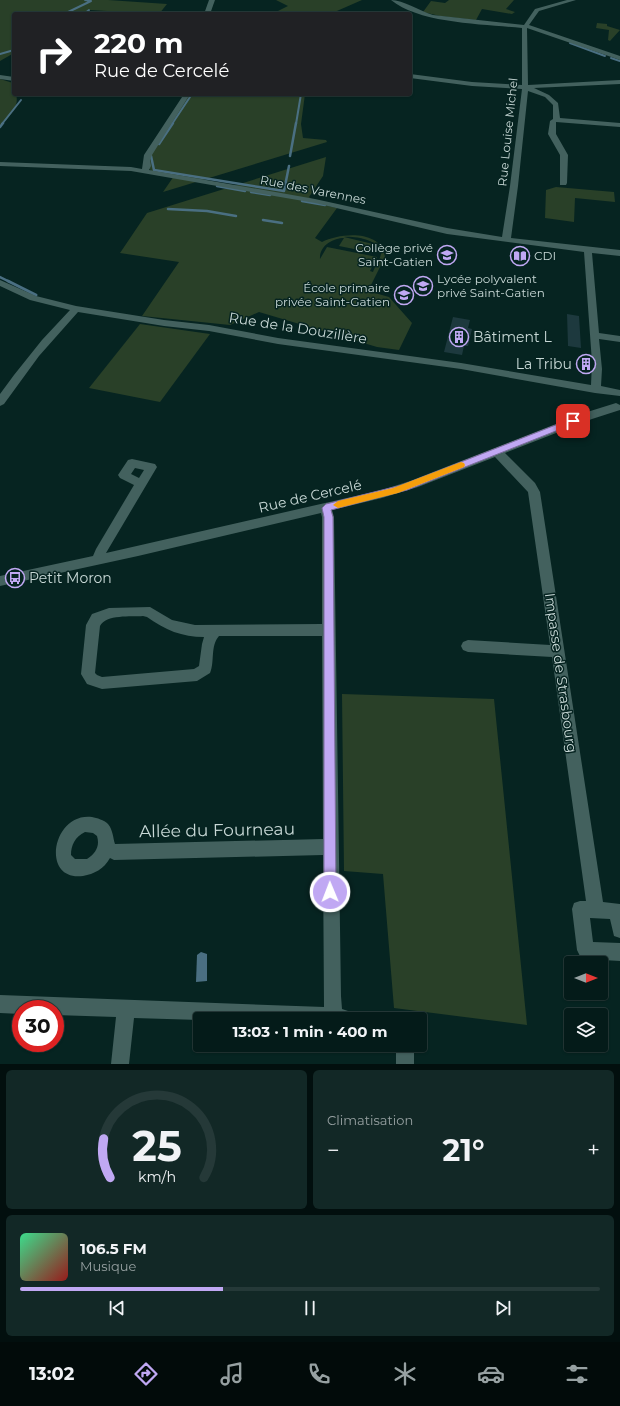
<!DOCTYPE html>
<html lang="fr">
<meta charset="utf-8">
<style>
:root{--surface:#041b19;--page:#122826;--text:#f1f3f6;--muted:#97a1a2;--line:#253938;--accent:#c0a8f3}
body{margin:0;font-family:Montserrat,sans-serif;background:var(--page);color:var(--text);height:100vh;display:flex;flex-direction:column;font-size:15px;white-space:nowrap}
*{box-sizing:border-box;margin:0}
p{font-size:13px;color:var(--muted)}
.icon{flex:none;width:22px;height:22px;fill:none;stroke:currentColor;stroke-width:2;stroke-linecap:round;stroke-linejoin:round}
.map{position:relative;height:1064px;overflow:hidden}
.panel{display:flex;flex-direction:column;gap:6px;padding:6px;background:#020f0e;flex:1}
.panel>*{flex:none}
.banner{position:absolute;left:12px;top:12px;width:400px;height:84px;border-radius:4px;box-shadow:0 1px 3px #0004,0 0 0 1px var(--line);background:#202124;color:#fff;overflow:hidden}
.needle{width:26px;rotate:90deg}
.buttons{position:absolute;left:564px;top:956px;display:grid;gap:8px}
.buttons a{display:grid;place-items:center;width:44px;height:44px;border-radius:4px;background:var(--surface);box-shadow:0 1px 3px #0004,0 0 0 1px var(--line);font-size:20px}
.speed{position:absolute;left:12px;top:1000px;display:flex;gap:8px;font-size:20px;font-weight:700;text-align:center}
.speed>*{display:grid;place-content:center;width:52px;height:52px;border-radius:50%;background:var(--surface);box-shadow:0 1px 3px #0004,0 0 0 1px var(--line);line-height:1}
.speed .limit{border:6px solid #d22;background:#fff;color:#111}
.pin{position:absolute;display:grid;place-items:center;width:34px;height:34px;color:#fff;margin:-17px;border-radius:8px;box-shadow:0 2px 6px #0006}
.me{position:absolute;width:44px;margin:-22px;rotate:359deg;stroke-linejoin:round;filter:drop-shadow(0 0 3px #0008)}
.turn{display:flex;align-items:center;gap:14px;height:84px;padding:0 16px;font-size:18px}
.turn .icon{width:52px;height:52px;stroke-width:2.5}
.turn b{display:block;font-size:28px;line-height:34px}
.big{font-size:30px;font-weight:700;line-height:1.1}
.panel .card{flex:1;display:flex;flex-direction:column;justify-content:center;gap:6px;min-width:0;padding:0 14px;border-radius:6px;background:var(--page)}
.panel .dial{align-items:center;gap:0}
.dial svg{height:104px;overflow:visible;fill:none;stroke:var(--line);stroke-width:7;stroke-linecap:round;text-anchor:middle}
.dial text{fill:var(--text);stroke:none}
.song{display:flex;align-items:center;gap:12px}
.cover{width:48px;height:48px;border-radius:6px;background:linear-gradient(135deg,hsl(150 70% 55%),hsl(0 70% 35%))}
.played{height:4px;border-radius:2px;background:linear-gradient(90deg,var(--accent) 35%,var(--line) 35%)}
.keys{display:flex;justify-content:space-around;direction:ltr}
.heat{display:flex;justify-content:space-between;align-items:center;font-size:22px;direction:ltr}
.panel .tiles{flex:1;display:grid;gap:6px;grid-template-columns:1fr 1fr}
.card:last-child{grid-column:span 2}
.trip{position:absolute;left:193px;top:1012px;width:234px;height:40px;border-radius:4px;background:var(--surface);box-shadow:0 1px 3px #0004,0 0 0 1px var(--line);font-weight:700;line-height:40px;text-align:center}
.tab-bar{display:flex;height:64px;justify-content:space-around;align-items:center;background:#020b0a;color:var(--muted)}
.tab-bar .icon{width:28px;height:28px}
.tab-bar .active{color:var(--accent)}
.tab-bar b{font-size:18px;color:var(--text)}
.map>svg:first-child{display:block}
.green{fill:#294028;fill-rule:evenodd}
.water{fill:#4a6f82}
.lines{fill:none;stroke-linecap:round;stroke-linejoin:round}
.stream-far2{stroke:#4a6f82;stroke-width:2}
.stream-far1{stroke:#4a6f82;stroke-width:2.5}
.stream{stroke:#4a6f82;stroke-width:3}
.building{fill:#1d393e}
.minor{fill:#43615e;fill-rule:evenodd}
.route{fill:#c0a8f3;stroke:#7d6d9e}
.slow{fill:#f59e0b}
.labels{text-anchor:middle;stroke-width:3;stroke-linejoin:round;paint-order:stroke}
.far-street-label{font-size:12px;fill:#c8d8d6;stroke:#062421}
.far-poi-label{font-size:12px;fill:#c8d8d6;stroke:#062421;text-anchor:end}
.street-label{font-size:14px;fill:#c8d8d6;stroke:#062421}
.poi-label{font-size:14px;fill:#c8d8d6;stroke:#062421;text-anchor:start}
.near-street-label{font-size:17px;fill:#c8d8d6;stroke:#062421}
</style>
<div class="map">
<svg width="620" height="1064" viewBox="0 0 620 1064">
<rect width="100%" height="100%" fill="#062421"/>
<g class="green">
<path d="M0 0H108L167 4 159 14 89 10 86 13 102 14H14V53L0 61Z"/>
<path d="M276 0H362L330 14H272L288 6Z"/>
<path d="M449 0H514L506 9 515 12 512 14 482 9 476 20 440 16 423 12 431 1 445 3Z"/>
<path d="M597 23 607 24V26L620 30 610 41 608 40 609 30 596 28Z"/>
<path d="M0 79 13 83 14 94H16C20 108 8 117 0 127Z"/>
<path d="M188 94H305L301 124 303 138 326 140 327 142 163 192 174 176 152 172 147 166 148 155Z"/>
<path d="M326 157 323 176 309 197 319 204 337 208 315 238 322 242C340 233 381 229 385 257L368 291 389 297 412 323 399 350 377 347 259 312 230 325 142 316 179 262 120 253 147 213ZM344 237C354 236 382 240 381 254 380 260 375 266 373 272L370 271 377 257 327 247 320 259C319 246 333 238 344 238L339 246 369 252 373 244Z"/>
<path d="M556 187 614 192 615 202 575 198 574 222 545 218 546 190Z"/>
<path d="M140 324 210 334 160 402 89 388Z"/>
<path d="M342 694 494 699 527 1025 394 1008 383 874 344 871Z"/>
</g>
<path class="water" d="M201 952 207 954V981L196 982 197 955Z"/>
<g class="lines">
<g class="stream-far2">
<path d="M64 14 91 1 85 0"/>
<path d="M84 14 89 10"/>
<path d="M570 43 605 56"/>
<path d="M0 54 14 50"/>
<path d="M611 58 620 61"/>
<path d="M2 124 21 100"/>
<path d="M172 124 192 94"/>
<path d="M296 124 301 94"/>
</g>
<g class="stream-far1">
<path d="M0 127 3 123"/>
<path d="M159 144 173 123"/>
<path d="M151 156 154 170 284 191 289 166"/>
<path d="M290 156 296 123"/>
<path d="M217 186 245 191"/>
<path d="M251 192 270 195"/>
<path d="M302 201 325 205"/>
<path d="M168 209 207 211 236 216"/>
<path d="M263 220 282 223"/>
<path d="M0 277 10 282"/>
</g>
<path class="stream" d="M8 281 36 295"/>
</g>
<g class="building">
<path d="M567 314 579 316 581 348 568 346Z"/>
<path d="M453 317 470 320 468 328 472 329 468 346H464L462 355 444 352Z"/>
</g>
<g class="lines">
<g class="minor">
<path d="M209 0H215L210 14H204Z"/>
<path d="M391 0C403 0 420 11 433 15L524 25 535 9 567 0H576L539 11 529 25 620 56V60L527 28 528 85 620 80V84L534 88 549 95 558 103 560 118 620 123V127L556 122V134L568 155 567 183 566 185H560V155L548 134 550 121 553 119V105L545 97 528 91 518 186 511 238 620 250V256L592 253 599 333 620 336V342L599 339 602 369 601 386 620 390V396L595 393 461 369 278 344 209 331 164 326 78 312 39 356 4 404 0 406V394L14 375 42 340 70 310 30 300 0 286V280L36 296 76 306 164 320 209 325 278 338 461 363 591 385 592 362 584 252 447 234 315 203 131 171 0 166V162L131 167 142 169 144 155 184 94H190L152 155 150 160 151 166 149 170 315 199 447 228 502 237 510 186 522 89 472 86 410 78V74L472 82 522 85V28C485 24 420 24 391 0Z"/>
<path d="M0 75 14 77V81L0 79Z"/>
<path d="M616 403 620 405V410L592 419 505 453 535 483 540 492 603 902 620 904V938L614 936 610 919 590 918 593 942 620 943V961L586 959 580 956 577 950 572 909 574 903 580 901H586L552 657 468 652 463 650 461 646 463 642 468 640 550 645 528 492 495 457 418 487 382 498 332 510 334 517 341 996 342 1009 354 1013 357 1019H200V1020L134 1018 129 1064H111L116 1017 55 1015V1009H21V1014L0 1013V995L324 1007 323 855 114 860 110 858C104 869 94 874 83 876 40 882 52 812 92 817 97 818 104 820 108 824 113 830 113 838 115 844L323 839 322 636H219C210 646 215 662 210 673L197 681 102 689 87 684 81 674 86 625 92 614 109 608 150 607 172 620 195 625 322 624V517L321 513 138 556 0 586V576L93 556 96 549 134 485 120 478 118 475 128 460 132 459 155 464 157 467 106 553 382 490 410 481 584 413ZM135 468 144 470 139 478 131 474ZM143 616 147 617C165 630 182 637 204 637L202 644 199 666 194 669 102 677 97 675 95 673 100 626C106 614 131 617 143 616ZM85 832 93 833 97 836C100 846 96 853 87 859H75L71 855C71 845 75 837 85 832Z"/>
<rect x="396" y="1045" width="18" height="19"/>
</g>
</g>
<path class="route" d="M571 419H576L577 421 576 423 407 490 331 510 333 517 336 892 335 896 330 898 326 896 324 892V517L322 508 326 504 402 485Z"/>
<path class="slow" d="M461 462 464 463 465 465 464 467 398 493 338 508 333 505 338 501 393 488Z"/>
<defs>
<g id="school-ring" transform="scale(1)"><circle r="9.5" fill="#062421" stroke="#c0a8f3" stroke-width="1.5"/><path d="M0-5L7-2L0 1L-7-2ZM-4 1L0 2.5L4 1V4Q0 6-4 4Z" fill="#c0a8f3"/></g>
<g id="library-ring" transform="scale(1)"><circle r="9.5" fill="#062421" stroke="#c0a8f3" stroke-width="1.5"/><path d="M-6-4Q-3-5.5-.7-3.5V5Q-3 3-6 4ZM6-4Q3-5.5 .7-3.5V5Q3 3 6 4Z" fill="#c0a8f3"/></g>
<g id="building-ring" transform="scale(1)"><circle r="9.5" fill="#062421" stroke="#c0a8f3" stroke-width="1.5"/><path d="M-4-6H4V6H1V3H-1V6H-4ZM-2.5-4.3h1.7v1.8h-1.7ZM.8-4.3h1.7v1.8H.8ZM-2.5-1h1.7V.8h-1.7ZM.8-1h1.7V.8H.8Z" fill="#c0a8f3"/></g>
<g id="bus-ring" transform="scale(1)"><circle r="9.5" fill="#062421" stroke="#c0a8f3" stroke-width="1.5"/><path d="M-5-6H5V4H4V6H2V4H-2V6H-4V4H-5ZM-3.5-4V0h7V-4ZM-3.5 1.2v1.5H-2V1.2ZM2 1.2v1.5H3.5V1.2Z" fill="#c0a8f3"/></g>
</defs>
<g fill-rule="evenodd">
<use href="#school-ring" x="447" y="255"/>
<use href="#library-ring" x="520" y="256"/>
<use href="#school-ring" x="423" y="286"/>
<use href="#school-ring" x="404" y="295"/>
<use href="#building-ring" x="459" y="337"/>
<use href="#building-ring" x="586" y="364"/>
<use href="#bus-ring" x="15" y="578"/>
</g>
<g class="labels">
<g class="far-street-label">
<text transform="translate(508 132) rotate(-84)" y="4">Rue Louise Michel</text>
<text transform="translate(313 190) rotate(11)" y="4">Rue des Varennes</text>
</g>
<g class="far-poi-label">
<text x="433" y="252">Collège privé<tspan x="433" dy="14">Saint-Gatien</tspan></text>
<text x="534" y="260" text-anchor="start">CDI</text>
<text x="437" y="283" text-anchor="start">Lycée polyvalent<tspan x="437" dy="14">privé Saint-Gatien</tspan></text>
<text x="390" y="292">École primaire<tspan x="390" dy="14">privée Saint-Gatien</tspan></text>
</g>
<g class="street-label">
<text transform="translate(298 328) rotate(9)" y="5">Rue de la Douzillère</text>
<text transform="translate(310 496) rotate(-13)" y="5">Rue de Cercelé</text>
<text transform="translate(561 673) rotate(82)" y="5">Impasse de Strasbourg</text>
</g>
<g class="poi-label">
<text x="473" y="342">Bâtiment L</text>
<text x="572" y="369" text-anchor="end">La Tribu</text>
<text x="29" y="583">Petit Moron</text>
</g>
<g class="near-street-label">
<text transform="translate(217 830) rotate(-1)" y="6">Allée du Fourneau</text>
</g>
</g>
</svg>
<div class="buttons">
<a><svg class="needle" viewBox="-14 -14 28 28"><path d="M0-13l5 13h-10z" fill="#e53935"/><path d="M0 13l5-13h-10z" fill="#97a1a2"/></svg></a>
<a><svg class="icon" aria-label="layers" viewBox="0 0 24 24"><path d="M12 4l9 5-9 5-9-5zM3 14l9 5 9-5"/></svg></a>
</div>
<div class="speed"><div class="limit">30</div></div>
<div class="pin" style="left:573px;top:421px;background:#d93025"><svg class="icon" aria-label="arrive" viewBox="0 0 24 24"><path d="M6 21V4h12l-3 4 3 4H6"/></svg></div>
<svg class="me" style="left:330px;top:892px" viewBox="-20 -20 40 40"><circle r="17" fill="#c0a8f3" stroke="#fff" stroke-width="3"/><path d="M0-11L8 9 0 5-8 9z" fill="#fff"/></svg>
<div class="trip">13:03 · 1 min · 400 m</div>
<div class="banner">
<div class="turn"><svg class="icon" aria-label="right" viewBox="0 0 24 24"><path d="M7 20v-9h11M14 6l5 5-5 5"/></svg><div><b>220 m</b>Rue de Cercelé</div></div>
</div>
</div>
<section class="panel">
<div class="tiles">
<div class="card dial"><svg viewBox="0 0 100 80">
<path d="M14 69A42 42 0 1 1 86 69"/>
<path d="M14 69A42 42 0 0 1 9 39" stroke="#c0a8f3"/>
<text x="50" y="56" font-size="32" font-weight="700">25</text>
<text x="50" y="72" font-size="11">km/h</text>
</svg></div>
<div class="card"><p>Climatisation</p>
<div class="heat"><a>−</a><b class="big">21°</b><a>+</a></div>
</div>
<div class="card">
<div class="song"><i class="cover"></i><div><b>106.5 FM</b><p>Musique</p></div></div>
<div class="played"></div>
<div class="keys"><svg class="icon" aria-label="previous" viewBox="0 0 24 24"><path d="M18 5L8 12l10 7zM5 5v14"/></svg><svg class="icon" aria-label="pause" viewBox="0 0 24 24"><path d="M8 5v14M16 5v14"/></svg><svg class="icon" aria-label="next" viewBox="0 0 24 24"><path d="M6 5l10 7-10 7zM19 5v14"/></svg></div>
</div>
</div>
</section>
<nav class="tab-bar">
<b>13:02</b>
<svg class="icon active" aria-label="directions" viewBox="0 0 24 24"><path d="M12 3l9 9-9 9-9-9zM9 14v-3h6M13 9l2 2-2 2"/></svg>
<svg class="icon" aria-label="music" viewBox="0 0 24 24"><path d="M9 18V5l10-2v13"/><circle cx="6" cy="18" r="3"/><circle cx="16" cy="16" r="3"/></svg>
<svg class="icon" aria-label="phone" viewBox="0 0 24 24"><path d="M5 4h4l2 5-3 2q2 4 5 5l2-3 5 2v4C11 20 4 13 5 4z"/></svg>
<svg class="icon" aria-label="climate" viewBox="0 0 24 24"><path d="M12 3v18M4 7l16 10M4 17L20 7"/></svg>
<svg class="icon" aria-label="car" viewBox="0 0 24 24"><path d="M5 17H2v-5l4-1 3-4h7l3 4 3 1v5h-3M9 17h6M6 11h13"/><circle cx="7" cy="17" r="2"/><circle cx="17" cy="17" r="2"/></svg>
<svg class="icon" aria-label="filters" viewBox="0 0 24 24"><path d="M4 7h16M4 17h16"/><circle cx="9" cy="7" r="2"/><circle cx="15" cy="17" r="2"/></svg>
</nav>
